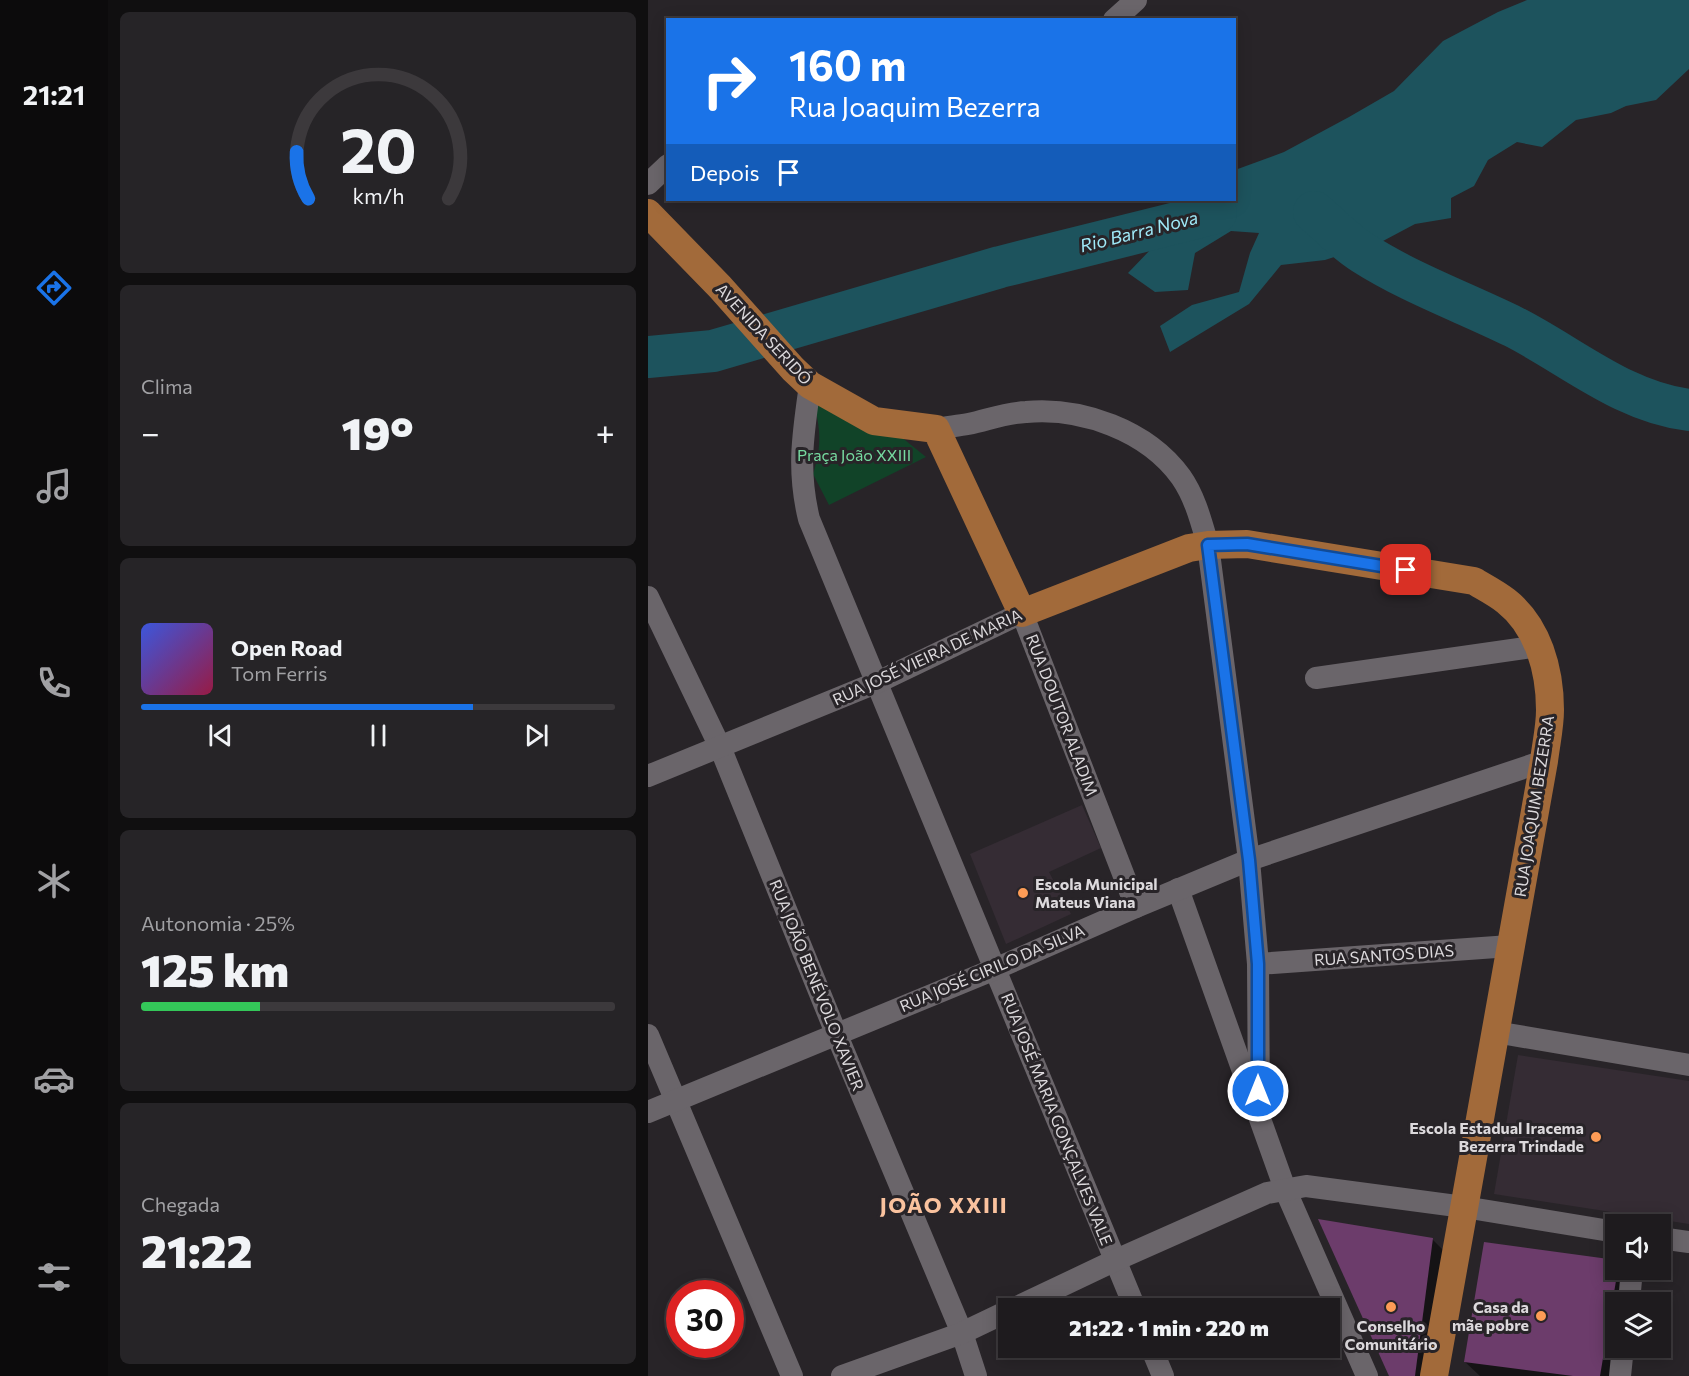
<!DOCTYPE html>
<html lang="pt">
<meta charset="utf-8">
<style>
:root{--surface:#1e1b1e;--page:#262427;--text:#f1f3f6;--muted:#a1a1a4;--line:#3c393c;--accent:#1a73e8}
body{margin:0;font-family:Commissioner,sans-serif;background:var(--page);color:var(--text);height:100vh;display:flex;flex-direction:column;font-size:22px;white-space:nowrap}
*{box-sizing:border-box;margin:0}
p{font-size:20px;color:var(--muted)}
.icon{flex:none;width:33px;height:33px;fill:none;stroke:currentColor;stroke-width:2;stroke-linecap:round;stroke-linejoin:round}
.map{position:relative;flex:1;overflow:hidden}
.panel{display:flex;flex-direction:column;gap:12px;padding:12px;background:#100f10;width:540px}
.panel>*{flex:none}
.top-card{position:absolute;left:18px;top:18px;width:570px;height:183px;border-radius:0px;box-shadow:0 3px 15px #0003,0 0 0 2px var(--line);background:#1a73e8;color:#fff;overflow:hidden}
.fabs{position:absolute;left:957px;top:1214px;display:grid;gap:12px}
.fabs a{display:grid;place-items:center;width:66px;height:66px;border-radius:0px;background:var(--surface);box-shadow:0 3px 15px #0003,0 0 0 2px var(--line);font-size:30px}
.speed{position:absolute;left:18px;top:1280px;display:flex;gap:12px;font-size:30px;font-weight:700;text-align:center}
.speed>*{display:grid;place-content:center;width:78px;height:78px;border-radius:50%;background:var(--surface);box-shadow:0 3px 15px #0003,0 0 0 2px var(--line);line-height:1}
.speed .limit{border:9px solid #d22;background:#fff;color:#111}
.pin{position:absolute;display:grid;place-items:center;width:51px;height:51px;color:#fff;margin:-26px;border-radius:12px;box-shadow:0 3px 9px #0006}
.me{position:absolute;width:66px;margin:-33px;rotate:0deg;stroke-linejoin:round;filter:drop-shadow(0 0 4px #0008)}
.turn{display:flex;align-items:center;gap:21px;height:126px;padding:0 24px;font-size:27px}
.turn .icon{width:78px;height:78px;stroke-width:2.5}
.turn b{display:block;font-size:42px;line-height:51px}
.then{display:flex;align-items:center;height:57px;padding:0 24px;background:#0003;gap:12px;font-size:22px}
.big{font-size:45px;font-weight:800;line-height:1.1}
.panel .widget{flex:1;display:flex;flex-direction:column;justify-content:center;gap:9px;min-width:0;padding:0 21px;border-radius:9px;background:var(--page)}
.panel .dial{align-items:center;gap:0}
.dial svg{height:156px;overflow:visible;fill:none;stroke:var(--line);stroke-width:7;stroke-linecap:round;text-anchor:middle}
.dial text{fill:var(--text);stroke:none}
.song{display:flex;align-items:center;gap:18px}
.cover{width:72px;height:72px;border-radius:9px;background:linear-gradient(135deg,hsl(230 70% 55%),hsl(340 70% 35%))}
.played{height:6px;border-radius:3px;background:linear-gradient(90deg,var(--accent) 70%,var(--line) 70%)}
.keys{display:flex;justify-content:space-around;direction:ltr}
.heat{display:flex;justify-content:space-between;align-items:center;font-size:33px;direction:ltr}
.charge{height:9px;border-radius:4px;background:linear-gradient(90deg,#34c759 25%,var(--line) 0)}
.trip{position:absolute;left:350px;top:1298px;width:342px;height:60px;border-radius:0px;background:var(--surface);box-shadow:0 3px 15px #0003,0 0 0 2px var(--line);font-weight:800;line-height:60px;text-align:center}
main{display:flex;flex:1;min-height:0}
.tab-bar{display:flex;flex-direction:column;width:108px;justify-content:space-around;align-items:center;background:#0c0b0c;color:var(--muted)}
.tab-bar .icon{width:42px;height:42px}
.tab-bar .selected{color:var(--accent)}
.tab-bar b{font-size:27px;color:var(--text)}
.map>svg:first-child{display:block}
.built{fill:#352c34}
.green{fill:#114328}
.water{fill:#1d535d}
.shadow{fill:#0007}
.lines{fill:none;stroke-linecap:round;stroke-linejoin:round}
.river{stroke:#1d535d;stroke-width:42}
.building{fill:#6c3c6b}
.minor{stroke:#6a656a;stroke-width:22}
.major{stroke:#a26a3a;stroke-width:28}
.route-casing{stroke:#114b97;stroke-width:15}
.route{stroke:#1a73e8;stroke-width:10}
.poi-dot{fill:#fd9c56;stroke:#282428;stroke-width:2}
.labels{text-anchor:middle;stroke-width:6;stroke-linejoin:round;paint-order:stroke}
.street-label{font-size:16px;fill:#dcd9dc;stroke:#282428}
.park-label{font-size:16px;fill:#76daa0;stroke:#282428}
.poi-label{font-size:16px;font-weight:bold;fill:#dcd9dc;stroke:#282428;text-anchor:end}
.water-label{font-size:18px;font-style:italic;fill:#9fe9f8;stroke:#282428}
.district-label{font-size:22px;font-weight:bold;letter-spacing:1.5px;fill:#fac29e;stroke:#282428}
</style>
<main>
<nav class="tab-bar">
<b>21:21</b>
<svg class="icon selected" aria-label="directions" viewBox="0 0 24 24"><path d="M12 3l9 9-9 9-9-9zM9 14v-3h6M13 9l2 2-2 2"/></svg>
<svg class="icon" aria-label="music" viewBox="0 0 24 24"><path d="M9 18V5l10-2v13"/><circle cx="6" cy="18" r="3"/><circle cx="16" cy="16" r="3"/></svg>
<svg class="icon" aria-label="phone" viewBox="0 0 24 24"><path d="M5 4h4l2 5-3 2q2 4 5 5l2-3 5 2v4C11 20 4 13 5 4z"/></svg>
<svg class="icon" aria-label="climate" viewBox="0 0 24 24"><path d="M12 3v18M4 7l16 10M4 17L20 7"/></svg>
<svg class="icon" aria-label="car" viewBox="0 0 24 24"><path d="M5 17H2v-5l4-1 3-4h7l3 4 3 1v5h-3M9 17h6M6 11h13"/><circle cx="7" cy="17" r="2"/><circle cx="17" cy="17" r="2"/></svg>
<svg class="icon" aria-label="filters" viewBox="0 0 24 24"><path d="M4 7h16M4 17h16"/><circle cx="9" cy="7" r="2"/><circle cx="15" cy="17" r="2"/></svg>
</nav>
<section class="panel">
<div class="widget dial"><svg viewBox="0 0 100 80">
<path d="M14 69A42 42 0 1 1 86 69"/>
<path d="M14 69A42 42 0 0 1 8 45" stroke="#1a73e8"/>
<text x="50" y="56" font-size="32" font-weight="700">20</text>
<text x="50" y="72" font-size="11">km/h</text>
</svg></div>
<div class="widget"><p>Clima</p>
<div class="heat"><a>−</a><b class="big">19°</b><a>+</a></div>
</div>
<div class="widget">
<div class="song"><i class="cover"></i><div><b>Open Road</b><p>Tom Ferris</p></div></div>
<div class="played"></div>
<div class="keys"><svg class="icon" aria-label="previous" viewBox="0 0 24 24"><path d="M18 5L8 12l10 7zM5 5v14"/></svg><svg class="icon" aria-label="pause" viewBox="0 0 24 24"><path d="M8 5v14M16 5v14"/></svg><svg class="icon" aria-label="next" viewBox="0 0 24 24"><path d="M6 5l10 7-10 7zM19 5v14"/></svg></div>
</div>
<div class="widget"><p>Autonomia · 25%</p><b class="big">125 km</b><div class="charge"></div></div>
<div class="widget"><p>Chegada</p><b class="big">21:22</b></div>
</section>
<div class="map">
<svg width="1041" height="1376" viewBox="0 0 1041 1376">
<rect width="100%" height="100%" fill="#282428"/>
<g class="built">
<path d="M434 805 453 848 401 872 423 914 358 944 322 854Z"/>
<path d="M870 1055 1041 1081V1224L846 1194Z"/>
</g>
<path class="green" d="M164 396 252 436 278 457 181 505 165 474C175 444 172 425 164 396Z"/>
<path class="water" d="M879 0H1041V69L1008 100 978 106 963 113 928 120 894 147 869 142 840 160 826 186 803 198V218L767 224 735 241 677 260 633 265 601 304 522 352 512 326 544 305 591 292 602 253 611 233 583 231 547 253 540 290 507 292 480 273 504 248 518 213 529 200H586L587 170 636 152 701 117 746 91 795 41 850 12Z"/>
<g class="shadow">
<path d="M784 1239 805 1260 790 1376H743Z"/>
<path d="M968 1269H978L989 1302H968V1347L976 1376H832L817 1362Z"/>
</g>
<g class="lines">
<g class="river">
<path d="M666 212C682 225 697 242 715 253 762 283 815 302 866 327 923 356 975 402 1041 410"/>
<path d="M0 357 65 351 352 267 568 213"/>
</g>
</g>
<g class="building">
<path d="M670 1219 785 1238 767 1376H741Z"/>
<path d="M836 1242 968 1260V1269H970L952 1376H925L816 1362Z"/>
</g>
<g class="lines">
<g class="minor">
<path d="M466 20 488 0"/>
<path d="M0 184 20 165"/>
<path d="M162 385C155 434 149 470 161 519L487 1308"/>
<path d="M288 429C298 427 309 426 320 424 340 420 356 413 378 412 433 407 499 430 533 477 547 497 553 521 560 545L601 860 610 964 611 1112"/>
<path d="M0 597 72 747 188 1033 314 1333 328 1376"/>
<path d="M668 678 891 646"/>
<path d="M0 776 230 682 374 613 488 907"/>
<path d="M530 889 637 1189 719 1376"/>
<path d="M610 964 862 946"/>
<path d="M847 1032 1041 1065"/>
<path d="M0 1035 144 1376"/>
<path d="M0 1112 347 969 488 907 601 860 896 761"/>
<path d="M1012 1238 1041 1242"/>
<path d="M981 1302 984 1269"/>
<path d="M367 1308 468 1260 619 1193 658 1186 816 1207 968 1232"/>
<path d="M503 1347 515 1376"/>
<path d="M194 1376 314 1333 360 1311"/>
<path d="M972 1376 975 1347"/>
</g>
<path class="major" d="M0 213 72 287 145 369 162 385 226 421 288 429 374 613 541 548 560 545 599 544 826 581C836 587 848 593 858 601 890 626 902 670 902 710 902 727 898 744 896 761L786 1376"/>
</g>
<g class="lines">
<g class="route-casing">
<path id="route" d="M610 1091V964L601 860 560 545 599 544 758 570"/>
</g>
<use href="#route" class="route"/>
</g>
<g class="poi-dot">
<circle cx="375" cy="893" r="6"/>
<circle cx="948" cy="1137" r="6"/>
<circle cx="743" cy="1307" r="6"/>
<circle cx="893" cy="1316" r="6"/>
</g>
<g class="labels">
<g class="street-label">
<text transform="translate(116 334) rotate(47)" y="6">AVENIDA SERIDÓ</text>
<text transform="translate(279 657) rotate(-25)" y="6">RUA JOSÉ VIEIRA DE MARIA</text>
<text transform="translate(414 715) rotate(69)" y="6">RUA DOUTOR ALADIM</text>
<text transform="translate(886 806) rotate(-81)" y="6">RUA JOAQUIM BEZERRA</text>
<text transform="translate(736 955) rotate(-4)" y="6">RUA SANTOS DIAS</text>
<text transform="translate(344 968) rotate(-23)" y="6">RUA JOSÉ CIRILO DA SILVA</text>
<text transform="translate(169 985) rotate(68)" y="6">RUA JOÃO BENÉVOLO XAVIER</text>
<text transform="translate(409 1119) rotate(68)" y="6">RUA JOSÉ MARIA GONÇALVES VALE</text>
</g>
<g class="park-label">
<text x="206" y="461">Praça João XXIII</text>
</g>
<g class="poi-label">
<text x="387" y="890" text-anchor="start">Escola Municipal<tspan x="387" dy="18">Mateus Viana</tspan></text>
<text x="936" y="1134">Escola Estadual Iracema<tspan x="936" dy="18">Bezerra Trindade</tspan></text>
<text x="881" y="1313">Casa da<tspan x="881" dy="18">mãe pobre</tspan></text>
<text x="743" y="1332" text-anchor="middle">Conselho<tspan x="743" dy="18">Comunitário</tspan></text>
</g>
<g class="water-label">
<text transform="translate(491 232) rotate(-14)" y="6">Rio Barra Nova</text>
</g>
<g class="district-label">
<text x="296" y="1213">JOÃO XXIII</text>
</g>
</g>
</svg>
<div class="fabs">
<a><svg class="icon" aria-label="sound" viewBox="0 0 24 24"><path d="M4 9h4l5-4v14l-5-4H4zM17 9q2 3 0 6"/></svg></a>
<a><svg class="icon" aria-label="layers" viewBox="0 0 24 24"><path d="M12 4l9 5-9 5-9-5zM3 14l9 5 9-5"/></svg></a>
</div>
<div class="speed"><div class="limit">30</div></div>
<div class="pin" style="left:758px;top:570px;background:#d93025"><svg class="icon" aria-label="arrive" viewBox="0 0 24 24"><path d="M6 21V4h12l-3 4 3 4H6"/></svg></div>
<svg class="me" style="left:610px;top:1091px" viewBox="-20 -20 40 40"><circle r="17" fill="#1a73e8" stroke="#fff" stroke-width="3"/><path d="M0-11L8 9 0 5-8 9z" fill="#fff"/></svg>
<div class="trip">21:22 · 1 min · 220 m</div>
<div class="top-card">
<div class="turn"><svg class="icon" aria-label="right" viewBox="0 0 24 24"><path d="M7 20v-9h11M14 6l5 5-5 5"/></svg><div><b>160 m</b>Rua Joaquim Bezerra</div></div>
<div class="then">Depois<svg class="icon" aria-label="arrive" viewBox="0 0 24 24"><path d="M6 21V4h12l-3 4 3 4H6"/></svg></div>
</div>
</div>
</main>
